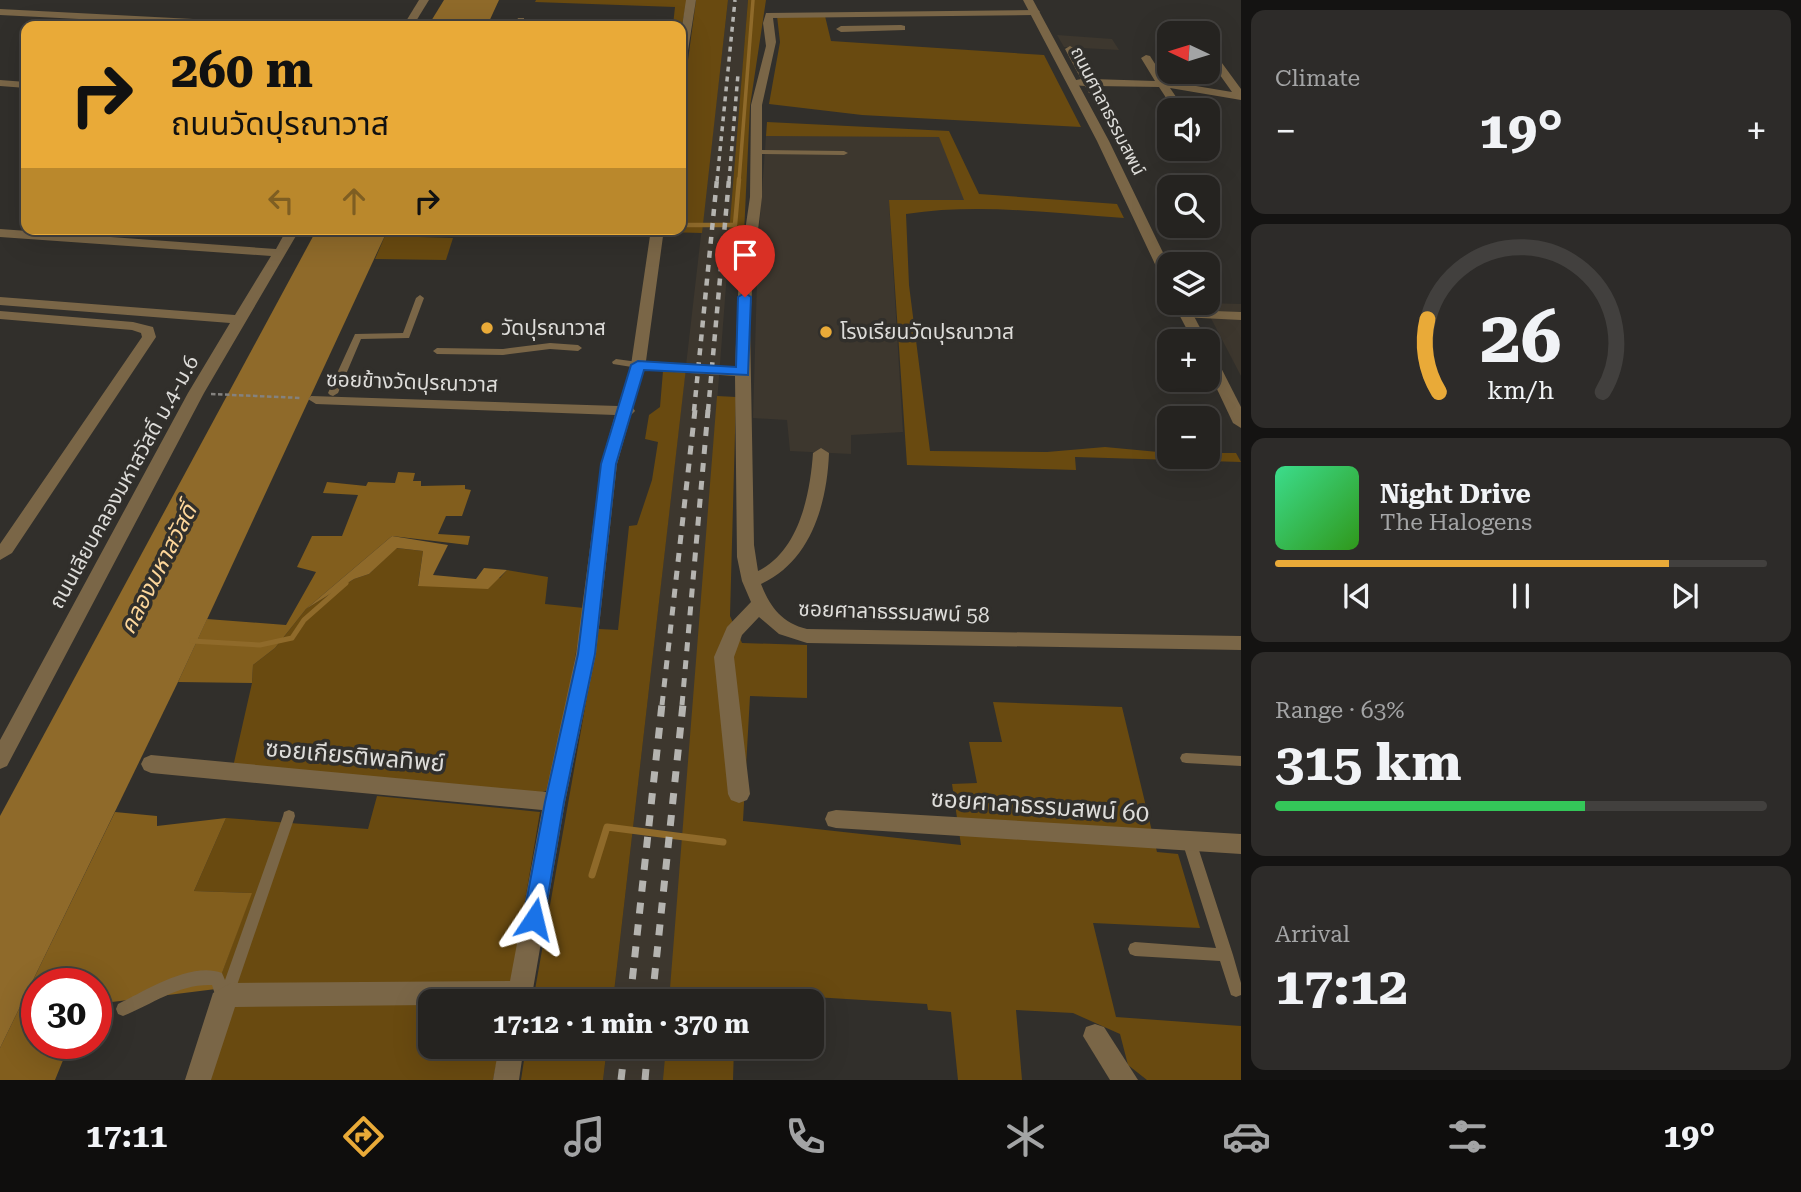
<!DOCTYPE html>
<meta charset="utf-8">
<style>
:root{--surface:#252320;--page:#2d2b29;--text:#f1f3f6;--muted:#a3a4a5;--line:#42403e;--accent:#e9aa38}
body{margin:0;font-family:"Roboto Serif","Noto Sans Thai",serif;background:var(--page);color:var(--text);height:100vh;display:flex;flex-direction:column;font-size:26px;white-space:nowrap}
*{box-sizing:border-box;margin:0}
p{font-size:23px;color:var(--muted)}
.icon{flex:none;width:38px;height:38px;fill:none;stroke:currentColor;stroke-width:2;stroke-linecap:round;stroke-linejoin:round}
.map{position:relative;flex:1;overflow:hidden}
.sheet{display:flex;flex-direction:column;gap:10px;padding:10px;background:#141312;width:560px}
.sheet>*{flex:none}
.hud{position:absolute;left:21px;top:21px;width:665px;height:214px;border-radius:14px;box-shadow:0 7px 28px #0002,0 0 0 2px var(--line);background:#e9aa38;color:#111;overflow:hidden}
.needle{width:46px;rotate:274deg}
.tools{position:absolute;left:1157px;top:21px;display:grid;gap:14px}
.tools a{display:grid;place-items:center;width:63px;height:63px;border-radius:14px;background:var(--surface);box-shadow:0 7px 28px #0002,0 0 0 2px var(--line);font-size:35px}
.speed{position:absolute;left:21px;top:968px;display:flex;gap:14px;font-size:35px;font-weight:700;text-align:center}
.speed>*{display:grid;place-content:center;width:91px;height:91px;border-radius:50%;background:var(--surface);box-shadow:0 7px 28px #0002,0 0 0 2px var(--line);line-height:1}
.speed .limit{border:10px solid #d22;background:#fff;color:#111}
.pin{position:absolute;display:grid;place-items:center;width:60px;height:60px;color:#fff;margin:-72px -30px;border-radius:50% 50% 50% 0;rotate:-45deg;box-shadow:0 0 7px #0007}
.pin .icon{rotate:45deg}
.me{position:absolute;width:77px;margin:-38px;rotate:10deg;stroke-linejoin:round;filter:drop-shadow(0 0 5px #0008)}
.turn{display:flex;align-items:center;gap:24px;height:147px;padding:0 35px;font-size:32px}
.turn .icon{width:91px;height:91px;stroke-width:2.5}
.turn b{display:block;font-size:49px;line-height:60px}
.lanes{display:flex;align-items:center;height:66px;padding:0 35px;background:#0003;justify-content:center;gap:35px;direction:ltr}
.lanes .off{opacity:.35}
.big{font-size:52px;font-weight:700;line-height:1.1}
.sheet .card{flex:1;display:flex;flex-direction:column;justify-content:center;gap:10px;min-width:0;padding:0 24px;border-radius:14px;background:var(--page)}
.sheet .dial{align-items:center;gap:0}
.dial svg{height:182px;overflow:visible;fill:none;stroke:var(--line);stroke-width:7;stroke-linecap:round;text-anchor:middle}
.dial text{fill:var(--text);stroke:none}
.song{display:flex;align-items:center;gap:21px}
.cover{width:84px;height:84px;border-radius:10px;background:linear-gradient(135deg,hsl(150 70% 55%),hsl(110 70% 35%))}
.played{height:7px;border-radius:4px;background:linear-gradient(90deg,var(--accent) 80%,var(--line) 80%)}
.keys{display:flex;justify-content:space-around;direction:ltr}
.heat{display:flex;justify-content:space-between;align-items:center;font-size:38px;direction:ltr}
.charge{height:10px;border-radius:5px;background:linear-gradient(90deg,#34c759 63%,var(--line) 0)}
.trip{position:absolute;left:418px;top:989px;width:406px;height:70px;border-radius:14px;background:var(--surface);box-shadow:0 7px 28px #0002,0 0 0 2px var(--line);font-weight:700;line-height:70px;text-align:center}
.dock{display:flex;height:112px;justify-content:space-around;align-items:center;background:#0f0e0d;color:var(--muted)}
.dock .icon{width:49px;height:49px}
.dock .on{color:var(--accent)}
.dock b{font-size:32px;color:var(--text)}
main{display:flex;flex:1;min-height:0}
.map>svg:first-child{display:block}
.built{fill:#3d372e}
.green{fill:#694a10}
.forest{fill:#825e1d}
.water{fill:#8f6a2a}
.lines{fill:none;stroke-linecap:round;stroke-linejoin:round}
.stream-far3{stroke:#8f6a2a;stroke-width:3.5}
.stream-far2{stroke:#8f6a2a;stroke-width:4.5}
.stream-far1{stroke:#8f6a2a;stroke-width:5}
.stream{stroke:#8f6a2a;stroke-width:7}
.path{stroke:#84827f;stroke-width:2.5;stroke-dasharray:4.5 2.5;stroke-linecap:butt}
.service{fill:#7a6647;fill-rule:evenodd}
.minor{fill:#7a6647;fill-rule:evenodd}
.tertiary{fill:#7a6647;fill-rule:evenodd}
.rail-far3{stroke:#b5b4b0;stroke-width:3.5;stroke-dasharray:5 5;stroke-linecap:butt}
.rail-far2{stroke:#b5b4b0;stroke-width:4.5;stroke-dasharray:7 7;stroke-linecap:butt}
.rail-far1{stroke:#b5b4b0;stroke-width:5;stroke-dasharray:9 9;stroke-linecap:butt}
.rail{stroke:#b5b4b0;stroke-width:7;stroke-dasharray:11 11;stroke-linecap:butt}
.route{fill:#1a73e8;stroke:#114b97;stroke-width:2}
.poi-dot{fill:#e9aa38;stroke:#312f2b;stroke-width:2.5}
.labels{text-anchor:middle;stroke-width:7;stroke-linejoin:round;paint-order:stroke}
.far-street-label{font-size:18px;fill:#dddcd9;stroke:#312f2b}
.poi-label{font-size:21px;fill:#dddcd9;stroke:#312f2b;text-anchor:start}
.street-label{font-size:21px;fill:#dddcd9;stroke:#312f2b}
.water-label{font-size:23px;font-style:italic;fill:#fdd69a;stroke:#312f2b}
.near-street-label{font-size:24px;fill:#dddcd9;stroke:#312f2b}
</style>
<main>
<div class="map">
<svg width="1241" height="1080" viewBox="0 0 1241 1080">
<rect width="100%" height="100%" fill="#312f2b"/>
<g class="built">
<path d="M728 0H748L671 1001H613Z"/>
<path d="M1057 35 1112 39 1119 50 1064 47Z"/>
<path d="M766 136H939L965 200 889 201 903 432 851 435V454L790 451 787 420 753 418 758 246Z"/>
<path d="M1203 303 1241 304V376Z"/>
<path d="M607 1047H668L665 1080H603Z"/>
</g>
<g class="green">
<path d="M536 0H687L682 25H673L675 7 535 2Z"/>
<path d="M696 0H728L702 233 664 232 665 229H681V113Z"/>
<path d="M748 0H766L750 106 744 234H729Z"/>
<path d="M777 16H825L831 41 1044 55 1081 127 862 115 769 104 780 42Z"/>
<path d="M767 122 949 131 979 194 1117 204 1124 218C1052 213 978 203 906 214L909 285 930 451 1047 452 1105 447 1169 453V457H1208V453H1236L1241 462 1075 457 1076 470 907 465 889 200H964L939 137 766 136Z"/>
<path d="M385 236 453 238 446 260 375 259Z"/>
<path d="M672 368H686L613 1001H533L599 629 618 630 629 526 637 525 652 480 658 442 645 439 649 415 660 407 663 371Z"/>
<path d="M717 396 736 397 730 616 742 643 807 645V698L750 696 743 821 961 845 952 784 977 783 969 742H1002L993 702 1122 707 1157 852 1178 854 1200 928 1093 923 1116 1017 1241 1026V1080H1147L1128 1065 1120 1034 1073 1013 1016 1010 1022 1080H958L951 1012 928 1010 927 1004 735 992V1001H669Z"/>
<path d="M396 548 423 551 418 585 500 578 507 570 548 577 545 604 584 608 551 789 537 794 233 767 252 683 253 665 275 648 306 609 354 579 369 574Z"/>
<path d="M377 796 540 812 508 1001H430V1046L500 1047 493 1080H207L216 989 251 893 194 891 226 818 368 829Z"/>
<path d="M526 1047H607L603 1080H521Z"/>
<path d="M666 1047H734L733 1080H663Z"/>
</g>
<g class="forest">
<path d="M398 472 415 473 413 481H421V486L465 485V489L471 490 462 516H446L438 534 470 536 468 545 392 536 306 609 275 648 253 665 252 683 178 682 207 619 286 625 316 572 297 567 312 536H342L358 495 323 493 327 482 366 486 368 482 395 483Z"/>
<path d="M115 812 157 816V826L226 818 194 891 252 893 216 989 96 1004V984H37V1011L28 1029 37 1031V1043H70L55 1080H0V1048Z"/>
</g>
<g class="water">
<path d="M444 0H499L487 26H428Z"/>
<path d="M317 229H388L178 682 0 1048V816Z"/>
<path d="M392 536 448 545 433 575 476 579 484 568 507 570 488 589 418 586 423 551 397 548 369 574 354 579 306 609Z"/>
</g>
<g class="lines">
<path class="stream-far3" d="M739 181 753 0"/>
<path class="stream-far2" d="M681 225H735L739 179"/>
<path class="stream-far1" d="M192 641 260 645 292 638 304 620 346 583"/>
<path class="stream" d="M592 875 607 827 723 842"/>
<path class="path" d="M211 394 301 398"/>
<g class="service">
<path d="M754 150 844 151 848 153 844 155 757 154 753 152Z"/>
<path d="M420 295 424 298 409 338 361 339 338 393 333 396 330 395 328 393 355 334 403 333 416 298Z"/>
<path d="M550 343 578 345 582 348 578 351 550 349 503 355 437 354 433 351 437 348 503 349Z"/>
<path d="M616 359 638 362 642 365 638 368 613 364 612 362Z"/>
<path d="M1186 753 1241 756V766L1186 763 1182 762 1180 758 1182 754Z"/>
<path d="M289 810 294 812 295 816 234 994 228 1004 223 1006 218 1004 212 985C178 984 153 1004 123 1016L118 1014 116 1009 118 1004C145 991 191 961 222 973L225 980 283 816 284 812Z"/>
<path d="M1189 835 1194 837 1196 841 1233 955 1241 983V995L1236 997 1231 995 1220 961 1135 956 1130 954 1128 949 1130 944 1135 942 1216 948 1182 841 1184 837Z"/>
</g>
<g class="minor">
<path d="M419 0H429L413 26H403Z"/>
<path d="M686 0H696L686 63 681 66V33Z"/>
<path d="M0 9 269 23 274 26H217L0 15Z"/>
<path d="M1038 10 1040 12 1035 15 773 18 776 42 762 105V197L753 272 750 325 754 545 758 571C799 551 810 495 813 453L821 448 829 453C827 504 811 561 761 584 770 607 782 623 807 629L1241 636V650L807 643 779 634 759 617 742 635 734 657 750 794 747 800 739 803 731 800 728 794 714 657 727 627 751 602 742 581 737 557 735 376 644 370 633 408 635 411 631 415 617 464 596 654 565 802 531 1001H430V1005L235 1007 211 1080H185L213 993 231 983 510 981 542 810 151 773 144 770 141 764 144 758 151 755 546 792 576 654 601 464 615 415 316 404 308 399 311 396 618 406 631 365 651 229H664L646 361 735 367 739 272 750 197 751 105 766 46 763 23 766 13Z"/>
<path d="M518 18H524V26H514Z"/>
<path d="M901 25 905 26V30L841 32 836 29 841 26Z"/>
<path d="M1070 46 1075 49 1092 79 1155 81 1141 58 1146 55 1150 56 1166 81 1232 92 1210 61 1219 59 1241 89V100L1170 88 1185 110H1174L1159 87 1096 86 1120 128 1110 130 1085 86 1072 85 1067 82 1081 79 1065 49Z"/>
<path d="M0 80 26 82V88L0 86Z"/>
<path d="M0 229 276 249 287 229H300L204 393 7 766 0 769V740L188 393 230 323 0 305V297L235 315 271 256 0 237Z"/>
<path d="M1186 310 1241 312V320L1181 317V311Z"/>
<path d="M0 311 133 322 153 327 156 337 12 553 0 560V544L142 337 141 333 132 330 0 319Z"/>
<path d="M836 810 1241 834V854L836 828 828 826 825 819 828 812Z"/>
<path d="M1095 1024 1104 1027 1138 1080H1110L1083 1036 1086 1027Z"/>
<path d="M499 1046H524L519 1080H493Z"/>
</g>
<g class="tertiary">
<path d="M1023 0H1033L1109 141 1169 265V283L1162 279 1097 141Z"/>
<path d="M1173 303H1187L1207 341H1193Z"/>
<path d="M1208 352 1215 356 1241 407V428L1233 423 1208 370Z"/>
</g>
<g class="rail-far3">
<path d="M717 181 735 0"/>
<path d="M729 181 738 74"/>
</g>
<g class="rail-far2">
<path d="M694 411 717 179"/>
<path d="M708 411 729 179"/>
</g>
<g class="rail-far1">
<path d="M662 705 695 410"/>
<path d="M682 705 708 410"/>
</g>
<g class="rail">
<path d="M630 1001 662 704"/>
<path d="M652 1001 683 704"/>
<path d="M621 1080 625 1046"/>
<path d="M645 1080 648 1046"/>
</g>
</g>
<path class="route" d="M745 293 751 297 748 375 644 370 616 464 595 654 564 802 544 919 541 925 534 928 526 925 523 919 545 802 578 654 601 464 631 365 638 361 736 367 738 297Z"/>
<g class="poi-dot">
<circle cx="487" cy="328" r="7"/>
<circle cx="826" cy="332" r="7"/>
</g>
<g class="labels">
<g class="far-street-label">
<text transform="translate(1108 111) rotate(63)" y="6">ถนนศาลาธรรมสพน์</text>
</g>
<g class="poi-label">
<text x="501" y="335">วัดปุรณาวาส</text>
<text x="840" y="339">โรงเรียนวัดปุรณาวาส</text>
</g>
<g class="street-label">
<text transform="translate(412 382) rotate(2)" y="7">ซอยข้างวัดปุรณาวาส</text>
<text transform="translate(124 482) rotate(-61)" y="7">ถนนเลียบคลองมหาสวัสดิ์ ม.4-ม.6</text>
<text transform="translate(894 612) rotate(2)" y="7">ซอยศาลาธรรมสพน์ 58</text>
</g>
<g class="water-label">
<text transform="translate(158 569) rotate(-63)" y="8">คลองมหาสวัสดิ์</text>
</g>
<g class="near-street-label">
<text transform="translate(355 756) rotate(5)" y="8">ซอยเกียรติพลทิพย์</text>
<text transform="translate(1040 806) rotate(4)" y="8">ซอยศาลาธรรมสพน์ 60</text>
</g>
</g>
</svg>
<div class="tools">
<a><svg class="needle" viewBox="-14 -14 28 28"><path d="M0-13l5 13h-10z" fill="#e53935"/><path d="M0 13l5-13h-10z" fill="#a3a4a5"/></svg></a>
<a><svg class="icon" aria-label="sound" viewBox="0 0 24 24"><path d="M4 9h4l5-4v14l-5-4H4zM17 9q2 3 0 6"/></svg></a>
<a><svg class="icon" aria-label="search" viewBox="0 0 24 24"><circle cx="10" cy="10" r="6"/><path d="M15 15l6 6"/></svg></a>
<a><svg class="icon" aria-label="layers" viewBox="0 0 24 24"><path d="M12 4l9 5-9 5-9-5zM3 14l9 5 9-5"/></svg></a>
<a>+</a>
<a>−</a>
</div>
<div class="speed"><div class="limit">30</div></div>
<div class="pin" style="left:745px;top:297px;background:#d93025"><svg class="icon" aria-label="arrive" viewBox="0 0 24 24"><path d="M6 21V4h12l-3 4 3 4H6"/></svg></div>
<svg class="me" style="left:534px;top:919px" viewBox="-20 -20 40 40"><path d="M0-17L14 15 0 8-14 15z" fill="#1a73e8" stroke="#fff" stroke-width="4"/></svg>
<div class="trip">17:12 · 1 min · 370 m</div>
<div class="hud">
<div class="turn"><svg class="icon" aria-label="right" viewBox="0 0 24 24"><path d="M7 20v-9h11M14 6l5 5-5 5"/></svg><div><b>260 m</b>ถนนวัดปุรณาวาส</div></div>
<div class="lanes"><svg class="icon off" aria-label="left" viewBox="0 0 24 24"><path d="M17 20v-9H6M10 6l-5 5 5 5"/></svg><svg class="icon off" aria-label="ahead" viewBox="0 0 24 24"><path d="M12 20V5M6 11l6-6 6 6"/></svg><svg class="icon" aria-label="right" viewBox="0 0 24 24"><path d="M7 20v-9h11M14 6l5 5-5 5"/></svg></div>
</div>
</div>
<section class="sheet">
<div class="card"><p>Climate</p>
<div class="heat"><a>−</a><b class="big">19°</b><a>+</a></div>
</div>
<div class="card dial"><svg viewBox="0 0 100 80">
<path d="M14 69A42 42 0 1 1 86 69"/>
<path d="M14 69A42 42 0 0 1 9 37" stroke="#e9aa38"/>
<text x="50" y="56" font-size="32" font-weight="700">26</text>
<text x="50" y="72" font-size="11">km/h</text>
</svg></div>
<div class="card">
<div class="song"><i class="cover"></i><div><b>Night Drive</b><p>The Halogens</p></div></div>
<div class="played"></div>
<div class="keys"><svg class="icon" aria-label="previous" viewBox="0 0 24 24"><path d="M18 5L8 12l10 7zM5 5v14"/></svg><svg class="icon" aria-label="pause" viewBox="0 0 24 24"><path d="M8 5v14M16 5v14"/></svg><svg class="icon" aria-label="next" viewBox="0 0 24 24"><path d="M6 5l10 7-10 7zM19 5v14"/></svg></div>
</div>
<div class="card"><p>Range · 63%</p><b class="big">315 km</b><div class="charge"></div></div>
<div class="card"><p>Arrival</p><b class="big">17:12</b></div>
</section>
</main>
<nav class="dock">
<b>17:11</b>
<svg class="icon on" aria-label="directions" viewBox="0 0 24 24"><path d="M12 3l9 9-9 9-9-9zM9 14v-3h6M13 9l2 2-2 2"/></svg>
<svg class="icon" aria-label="music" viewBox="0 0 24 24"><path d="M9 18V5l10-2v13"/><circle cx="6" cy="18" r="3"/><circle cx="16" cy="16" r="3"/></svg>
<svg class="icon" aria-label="phone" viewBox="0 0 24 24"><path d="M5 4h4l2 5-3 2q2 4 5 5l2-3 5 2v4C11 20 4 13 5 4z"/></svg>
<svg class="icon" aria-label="climate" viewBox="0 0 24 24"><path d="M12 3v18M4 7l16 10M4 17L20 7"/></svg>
<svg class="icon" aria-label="car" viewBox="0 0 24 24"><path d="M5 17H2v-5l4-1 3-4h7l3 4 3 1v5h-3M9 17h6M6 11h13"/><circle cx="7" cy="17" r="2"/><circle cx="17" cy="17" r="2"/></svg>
<svg class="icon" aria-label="filters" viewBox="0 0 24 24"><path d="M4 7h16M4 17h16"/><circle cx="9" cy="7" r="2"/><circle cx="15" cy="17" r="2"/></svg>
<b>19°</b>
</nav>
